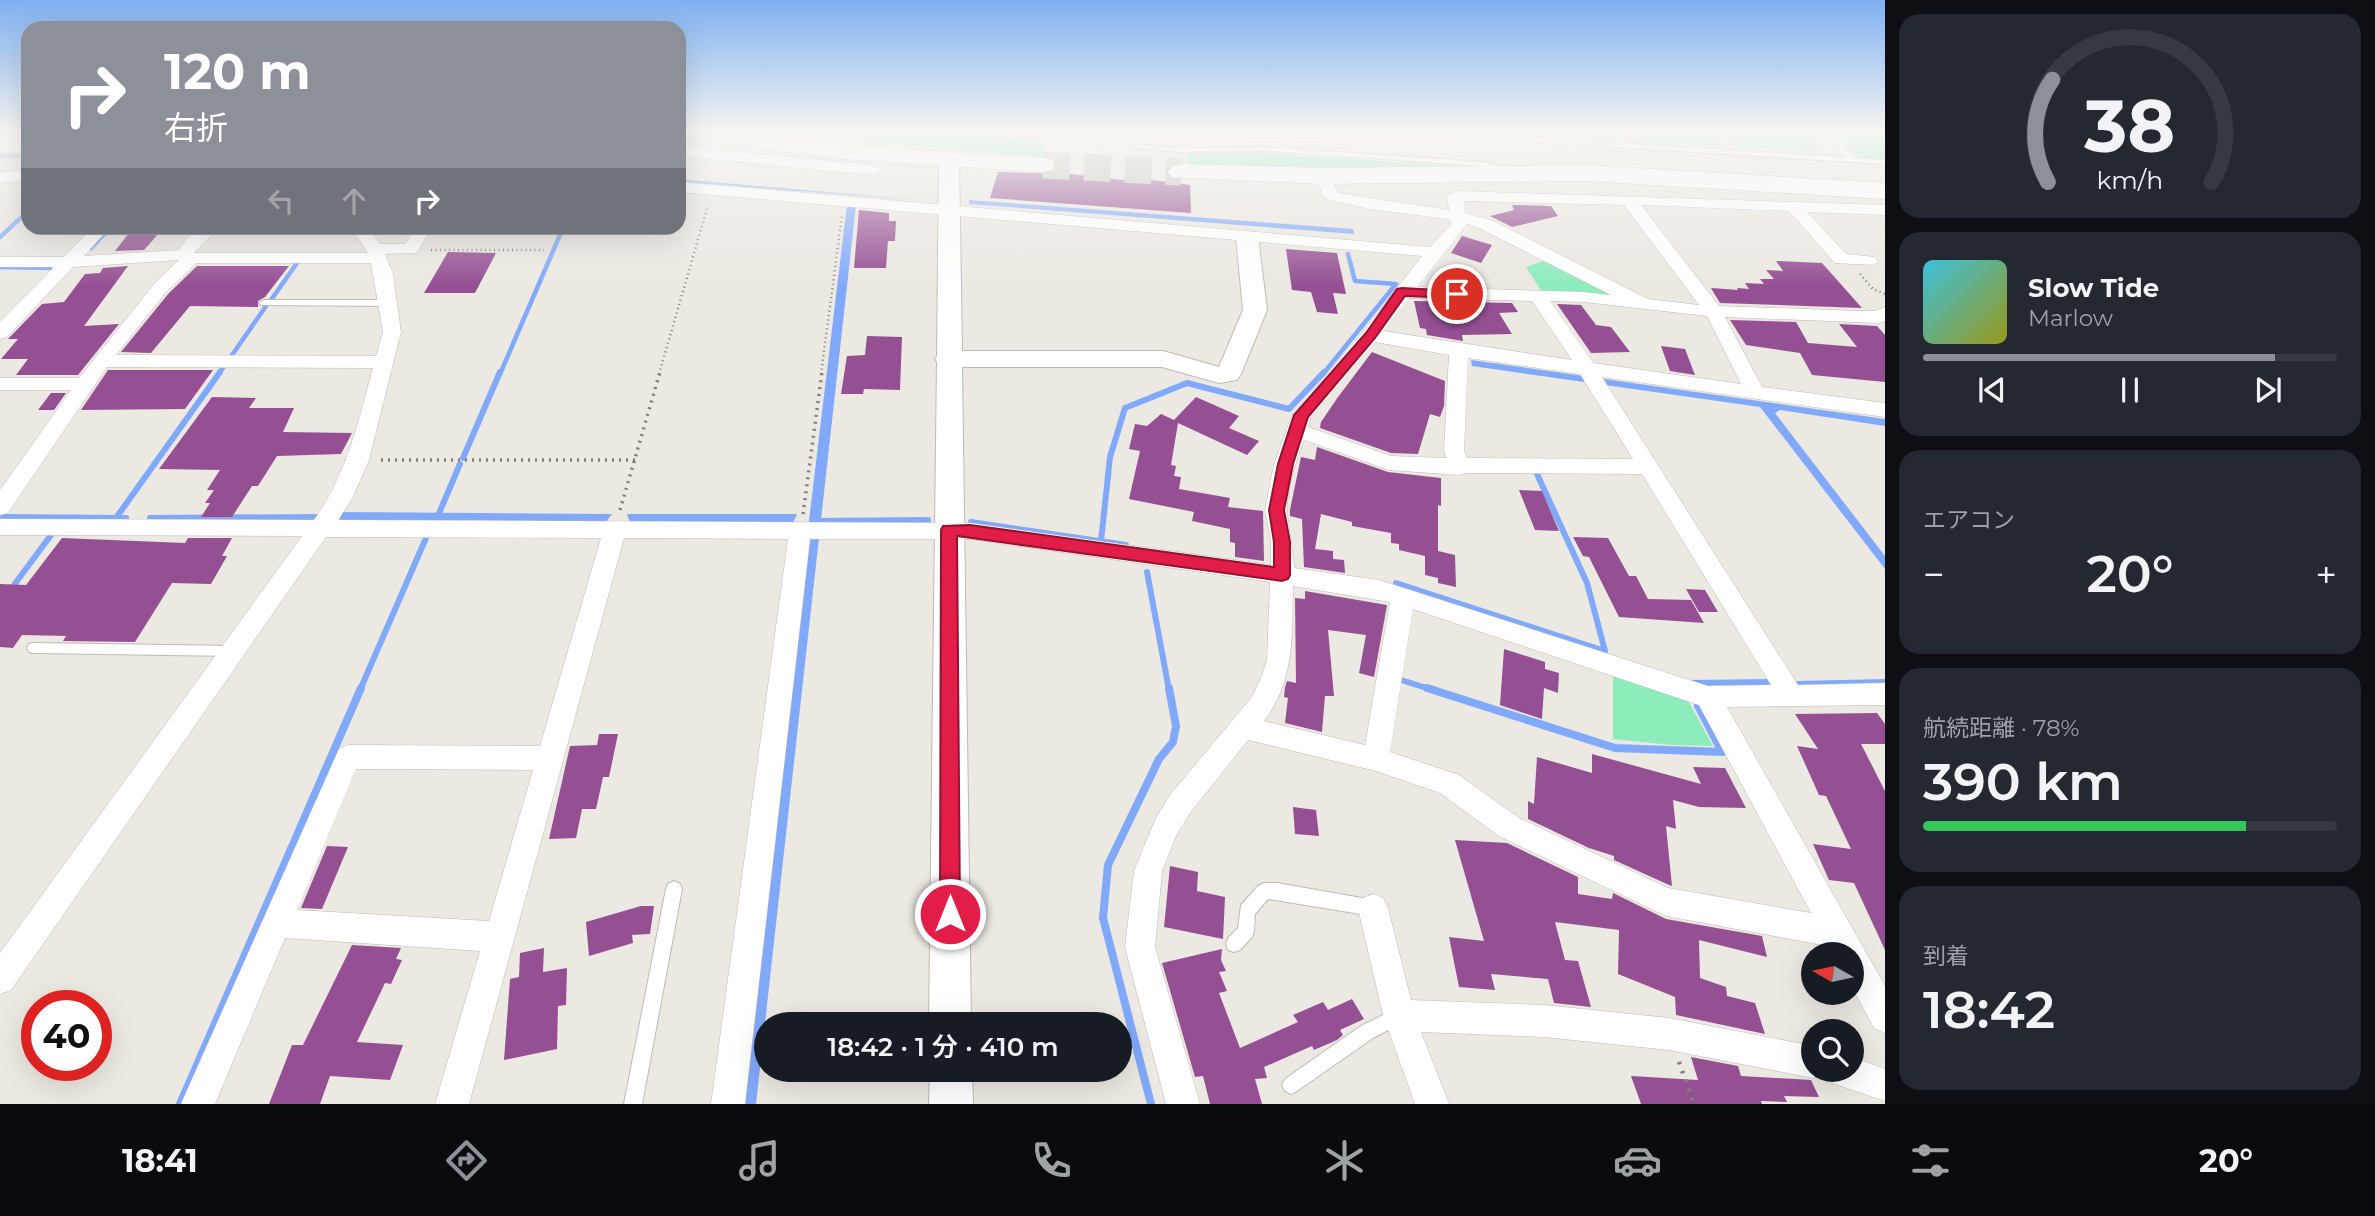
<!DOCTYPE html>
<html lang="ja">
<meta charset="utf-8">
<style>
:root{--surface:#171b24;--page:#242831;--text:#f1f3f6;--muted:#9ea1a6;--line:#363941;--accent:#8c9099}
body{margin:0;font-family:Montserrat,"Noto Sans JP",sans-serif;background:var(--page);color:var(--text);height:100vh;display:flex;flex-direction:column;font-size:26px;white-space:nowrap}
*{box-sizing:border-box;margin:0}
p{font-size:23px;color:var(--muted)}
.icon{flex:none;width:38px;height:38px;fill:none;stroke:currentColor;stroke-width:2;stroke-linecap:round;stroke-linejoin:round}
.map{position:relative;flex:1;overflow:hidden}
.sheet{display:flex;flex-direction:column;gap:14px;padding:14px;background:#0d0f14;width:490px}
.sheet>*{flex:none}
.guide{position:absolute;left:21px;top:21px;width:665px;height:214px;border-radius:21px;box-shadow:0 7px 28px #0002;background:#8c9099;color:#fff;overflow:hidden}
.needle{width:46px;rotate:279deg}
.controls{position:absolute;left:1801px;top:942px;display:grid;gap:14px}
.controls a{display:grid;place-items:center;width:63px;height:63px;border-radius:50%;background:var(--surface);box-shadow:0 7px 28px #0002;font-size:35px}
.speed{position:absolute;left:21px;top:990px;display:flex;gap:14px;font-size:35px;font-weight:700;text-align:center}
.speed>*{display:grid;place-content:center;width:91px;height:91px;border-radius:50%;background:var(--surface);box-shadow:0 7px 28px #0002;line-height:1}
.speed .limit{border:10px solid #d22;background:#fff;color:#111}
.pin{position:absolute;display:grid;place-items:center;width:60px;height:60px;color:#fff;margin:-30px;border:4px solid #fff;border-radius:50%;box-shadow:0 2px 7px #0007}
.me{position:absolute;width:77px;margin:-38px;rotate:0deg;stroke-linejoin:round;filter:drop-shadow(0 0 5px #0008)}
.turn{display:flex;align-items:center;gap:24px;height:147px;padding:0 28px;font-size:32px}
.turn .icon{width:91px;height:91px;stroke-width:2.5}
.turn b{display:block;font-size:49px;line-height:60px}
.lanes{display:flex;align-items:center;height:66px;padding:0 28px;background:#0003;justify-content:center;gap:35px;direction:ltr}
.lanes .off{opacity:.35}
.big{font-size:52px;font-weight:600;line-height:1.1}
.sheet .card{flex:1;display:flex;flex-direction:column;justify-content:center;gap:10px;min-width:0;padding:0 24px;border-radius:21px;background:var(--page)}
.sheet .dial{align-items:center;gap:0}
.dial svg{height:182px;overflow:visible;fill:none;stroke:var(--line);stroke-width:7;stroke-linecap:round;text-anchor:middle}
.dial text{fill:var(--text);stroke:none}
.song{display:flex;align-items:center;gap:21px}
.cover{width:84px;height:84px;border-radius:10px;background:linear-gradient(135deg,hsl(190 70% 55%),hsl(60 70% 35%))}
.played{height:7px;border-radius:4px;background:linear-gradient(90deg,var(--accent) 85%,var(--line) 85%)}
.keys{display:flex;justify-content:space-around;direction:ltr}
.heat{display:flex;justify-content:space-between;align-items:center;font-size:38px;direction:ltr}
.charge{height:10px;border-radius:5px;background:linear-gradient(90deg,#34c759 78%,var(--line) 0)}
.trip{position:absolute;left:754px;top:1012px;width:378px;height:70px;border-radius:35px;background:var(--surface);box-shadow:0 7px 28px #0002;font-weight:600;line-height:70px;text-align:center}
.dock{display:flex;height:112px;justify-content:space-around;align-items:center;background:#090b0e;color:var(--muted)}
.dock .icon{width:49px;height:49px}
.dock .current{color:var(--accent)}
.dock b{font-size:32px;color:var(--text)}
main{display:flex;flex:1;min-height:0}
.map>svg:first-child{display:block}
.green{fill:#8decbc}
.water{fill:#81a9fb}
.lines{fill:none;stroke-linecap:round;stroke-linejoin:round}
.stream-far2{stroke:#81a9fb;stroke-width:4.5}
.stream-far1{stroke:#81a9fb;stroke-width:6}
.stream{stroke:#81a9fb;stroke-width:8}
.building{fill:#955093}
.primary-tunnel{stroke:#c4c1bb;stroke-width:27;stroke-dasharray:27 14;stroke-linecap:butt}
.service-casing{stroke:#bfbab5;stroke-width:2}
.minor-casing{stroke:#bfbab5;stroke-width:1}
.tertiary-casing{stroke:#bfbab5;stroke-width:2}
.primary-casing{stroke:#bfbab5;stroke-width:1}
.path-far2{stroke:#827f7b;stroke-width:2.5;stroke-dasharray:1 3.5;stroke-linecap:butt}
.path-far1{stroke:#827f7b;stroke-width:3.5;stroke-dasharray:2 5;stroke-linecap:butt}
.path{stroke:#827f7b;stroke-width:4.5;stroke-dasharray:2.5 7;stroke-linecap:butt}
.service{fill:#fff;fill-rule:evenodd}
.minor{fill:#fff;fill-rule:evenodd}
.tertiary{fill:#fff;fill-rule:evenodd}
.primary{fill:#fff;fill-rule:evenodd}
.route{fill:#e11d48;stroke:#92132f;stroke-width:2}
</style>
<main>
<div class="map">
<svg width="1885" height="1104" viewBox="0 0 1885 1104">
<rect width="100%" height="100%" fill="#ece8e2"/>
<g class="green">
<path d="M748 131H926L1045 143 1043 157Z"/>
<path d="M1146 131H1422L1473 137 1147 135Z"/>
<path d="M1533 131H1621L1628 141 1536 137Z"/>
<path d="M1634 131H1712L1723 146 1641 142Z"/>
<path d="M1725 131H1802L1819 151 1737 147Z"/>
<path d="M1834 131H1885V160C1856 158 1853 152 1834 131Z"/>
<path d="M1187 153H1263L1456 166 1457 168 1187 166Z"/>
<path d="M1546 260 1627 298 1544 295 1526 267Z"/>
<path d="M1613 673 1686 697 1713 746 1672 745 1613 739Z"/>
</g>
<g class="water">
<path d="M679 179 928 201 679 182Z"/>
<path d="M969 200 1353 229 1354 234 969 204Z"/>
<path d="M847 204 856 205 756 1104H739Z"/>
<path d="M1471 360 1885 419V426L1780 410 1775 413 1885 556V569L1760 407 1472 366Z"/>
<path d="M340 512 612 514 606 522 340 521Z"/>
<path d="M627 514H797L793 523H630Z"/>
</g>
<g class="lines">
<g class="stream-far2">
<path d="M0 156H28"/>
<path d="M0 237 28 211"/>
<path d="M91 248 110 228"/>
<path d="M0 267 50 268"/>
<path d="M271 300 297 263"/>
<path d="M230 358 266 306"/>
<path d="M219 374 224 366"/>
<path d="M500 374 563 228"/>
<path d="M1323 374 1396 284 1355 281 1348 254"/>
</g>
<g class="stream-far1">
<path d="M463 458 500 372"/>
<path d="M3 517 126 518"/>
<path d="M116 518 220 372"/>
<path d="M150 518 319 517"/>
<path d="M437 518 460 464"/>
<path d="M814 521 928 520"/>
<path d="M971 522 1126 545"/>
<path d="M1101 541 1110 457 1125 408 1187 383 1289 409 1324 372"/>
<path d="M1147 572 1169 690"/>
<path d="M1396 583 1605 651 1587 583 1537 474"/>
<path d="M0 604 51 535"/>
<path d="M1401 680 1433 690"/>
<path d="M1692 683 1769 682"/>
<path d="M1798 684 1885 682"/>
<path d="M360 690 426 538"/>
</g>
<g class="stream">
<path d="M1427 688 1615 748 1722 752 1698 706"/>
<path d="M180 1104 361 688"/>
<path d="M1151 1104 1103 918 1108 865 1159 759 1173 742 1176 726 1169 688"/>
</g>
</g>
<g class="building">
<path d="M998 172 1070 174 1122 180 1138 178 1190 185 1191 213 990 198Z"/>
<path d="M1512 205 1551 206 1558 216 1512 227 1490 216 1514 210Z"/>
<path d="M859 210 889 213V221H896L895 241H888L886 268H854Z"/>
<path d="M133 228H157L154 231H161L144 250 115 251Z"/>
<path d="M1462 236 1492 245 1481 263 1451 253Z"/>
<path d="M1286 249 1337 253 1346 294 1333 293 1338 314 1317 312 1311 292 1292 290Z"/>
<path d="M448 252 496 253 475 293H424Z"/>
<path d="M1776 261 1822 263 1862 308 1720 303 1711 288 1738 290 1737 288 1749 289 1745 283 1764 284 1760 279H1774L1766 270 1783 271Z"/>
<path d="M128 266 84 326 119 324 78 375H16L28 359H1L18 339H8L42 304 64 302 85 274 100 273 103 268Z"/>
<path d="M197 266H289L265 297 258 301V307L190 306 151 353 121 352 169 293Z"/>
<path d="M1414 301 1512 303 1518 312 1499 313 1512 334 1462 335 1463 341 1427 335 1426 329 1420 328Z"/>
<path d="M1557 304 1581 305 1596 325 1611 327 1630 352 1591 353Z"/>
<path d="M1730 320 1796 322 1808 343 1857 347 1839 324 1877 326 1885 335V382L1812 375 1800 353 1746 345Z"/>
<path d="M867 336 902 337 900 390 864 389 863 394H841L847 356 865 355Z"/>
<path d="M1661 346 1685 349 1695 375 1670 371Z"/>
<path d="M1372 352 1445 381 1444 406 1440 417 1430 414 1418 454 1391 453 1320 428 1321 422 1338 397Z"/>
<path d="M108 370H213L185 409 81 410Z"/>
<path d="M51 393H66L54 410H38Z"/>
<path d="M212 397 256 398 249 408H294L283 432 352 433 341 454 277 456 258 486H252L232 517H201L210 503H205L214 490H207L220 470 159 469Z"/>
<path d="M1196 397 1239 416 1229 428 1259 441 1247 455 1178 423 1171 465 1176 466 1174 476 1181 477 1179 489 1230 498 1228 507 1263 511 1264 561 1235 557V543L1230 542V529L1192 521 1194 512 1129 499 1140 451 1129 449 1135 424 1147 426 1161 414 1174 420Z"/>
<path d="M1317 447 1388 472 1441 478V506L1438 505V551L1455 555 1456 587 1438 583V578L1425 575V556L1399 550V544L1391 543V533L1352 526V522L1321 514 1315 549 1333 551V559L1344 560 1345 573 1304 567 1302 519 1290 516V510L1301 457 1315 460Z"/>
<path d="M1519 490 1542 491 1559 531 1535 530Z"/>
<path d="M1573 537 1608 538 1629 576H1636L1648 599 1691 600 1704 623 1619 617 1589 557 1583 556Z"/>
<path d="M62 538 185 543 188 538H232L222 556H227L211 584 172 583 135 642 63 641 66 636 22 635 13 648 0 647V584L26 585Z"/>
<path d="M1686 589 1705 590 1718 612H1699Z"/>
<path d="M1305 591 1387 605 1374 677 1359 673 1366 635 1328 630 1334 696H1325L1322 732 1285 723 1288 698 1284 697 1285 687 1287 681 1296 683 1295 598 1305 599Z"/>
<path d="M1504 649 1545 662V669L1559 673 1558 693 1544 688 1542 719 1500 705Z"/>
<path d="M1877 713 1885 724V744H1861L1885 791V950L1854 883 1829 880 1813 844 1851 849 1826 796 1819 795 1797 746 1818 749 1795 714Z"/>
<path d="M599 734H618L609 777H603L596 809H582L576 838 549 839 570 746 597 745Z"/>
<path d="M1592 754 1701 784 1693 767 1725 768 1746 808 1699 807 1673 800 1676 829 1666 826 1672 886 1669 885 1614 860V856L1589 848 1528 819V801L1534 804 1537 757 1592 773Z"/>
<path d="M1293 807 1316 810 1319 836 1295 834Z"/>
<path d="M1455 840 1507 843 1578 877V894L1612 899 1613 893 1666 919 1762 936 1767 957 1699 940 1700 978 1726 987 1727 996 1755 1003 1765 1034 1676 1015 1675 997 1618 974 1619 930 1555 922 1565 960 1578 961 1591 1007 1554 1003 1548 979 1491 974 1495 990 1459 987 1449 937 1484 941Z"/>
<path d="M327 846 348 847 322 909 301 908Z"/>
<path d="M1170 866 1198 872 1197 891 1225 897 1223 939 1164 927Z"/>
<path d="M641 906H654L650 934 632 935 633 943 589 956 586 922Z"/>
<path d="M352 945 401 948 396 959 402 960 391 984 385 983 357 1042 403 1045 390 1080 330 1076 320 1104H269L292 1045H303Z"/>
<path d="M544 948 543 972 567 968 566 1005 558 1006 557 1049 504 1060 510 979 519 977 520 953Z"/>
<path d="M1222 949 1221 960 1226 971 1219 972 1227 991 1219 993 1240 1048 1298 1022 1293 1015 1323 1002 1328 1010 1352 999 1364 1019 1340 1030 1343 1035 1337 1040 1314 1050 1312 1046 1264 1067 1267 1078 1255 1079 1262 1104H1210L1203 1076 1195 1077 1162 963Z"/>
<path d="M1691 1057 1738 1066 1741 1076 1811 1080 1819 1097 1784 1096 1787 1102 1761 1101 1762 1104H1641L1631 1076 1698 1080Z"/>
</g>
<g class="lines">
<path class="primary-tunnel" d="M1043 165 1181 172"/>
<g class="service-casing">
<g id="service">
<path d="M981 131H1013L1107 141 1129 137 1474 139 1484 137 1469 131 1489 134 1488 131H1496L1498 136 1845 157 1822 131H1831L1854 158 1885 160V164L1495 140 1474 143 1129 141 1107 145 985 133Z"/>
<path d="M1132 144 1179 148 1265 147 1483 162 1508 169 1504 171 1483 166 1265 151 1179 152 1135 148H1132Z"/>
<path d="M264 300H389L394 303 389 306 261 305 259 303Z"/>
<path d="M34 643 234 646 239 647 241 651 239 655 234 656 34 653 29 652 27 648 29 644Z"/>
<path d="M674 881 680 884 682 889 642 1104H624L666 889 668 884Z"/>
<path d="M1264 883H1277L1373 900 1379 902 1381 908 1379 914 1373 916 1268 899 1255 914 1254 931 1252 937 1240 950 1234 952 1228 950 1226 944 1228 938 1238 928 1241 905 1258 886Z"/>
<path d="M1399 1007 1405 1009 1407 1015 1405 1021 1373 1038 1297 1091 1291 1094 1285 1091 1282 1085 1285 1079 1361 1026Z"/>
</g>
</g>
<g class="minor-casing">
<g id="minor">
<rect x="0" y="141" width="28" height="10"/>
<path d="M679 146 873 165 881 170 873 175 679 156Z"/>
<path d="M28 171V181L0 182V172Z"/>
<path d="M1323 171 1331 176 1338 193 1449 210 1447 196 1455 191 1885 205V215L1807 212 1846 254 1875 257 1878 261 1875 265 1835 263 1789 211 1641 205 1719 306 1861 311H1875L1885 307V321L1879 323 1725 317 1762 387 1885 403V417L1602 377 1798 685 1885 683V705L1727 707 1885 986V1033L1874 1028 1852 987V954H1832L1828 946 1666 916 1499 836 1440 793 1376 771 1248 740 1190 813 1176 836 1162 871 1155 947 1200 1104H1166L1125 947 1134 871 1155 820 1170 795 1252 697 1261 678 1267 660 1270 582 970 539H810L745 1104H711L788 539 624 538 469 1104H435L480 951 285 938 215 1104H181L339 749 348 745 540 746 601 538 326 537 11 990 0 994V953L302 536 0 535V519L314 520C347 474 358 422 373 368L107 367 8 513 0 515V490L71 390H0V378H79L155 283 179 260 73 267 7 337 0 339V322L54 267H0V257H64L92 228H109L84 256 179 250 186 239 200 228H218L194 253H368L351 228H367L380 244H405L416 228H432L416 253 385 254 393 274 401 332 369 460 352 499 338 520 970 523 1271 565V542L1265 510 1274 464 1292 415 1364 331 1422 256 679 192V182L1430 247 1451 225 1450 220 1447 219 1370 209 1325 199 1315 176ZM1464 201 1624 205 1699 305 1648 299 1491 220 1465 213ZM1467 224 1479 228 1611 295 1584 292 1417 287ZM196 263H371L383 332 376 356 116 355 167 291ZM1409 298 1532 301 1572 360 1383 331ZM1550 301 1584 302 1707 316 1741 384 1593 363ZM1375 342 1449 355 1444 451 1446 458 1391 456 1308 427 1311 417ZM1468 358 1580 374 1633 459 1467 458 1464 451ZM1304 440 1389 470 1459 475 1467 473 1642 474 1771 685 1708 686 1379 580 1294 568C1293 549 1289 531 1287 512 1286 489 1296 461 1304 440ZM1293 586 1390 602 1365 745 1264 721C1295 681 1292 634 1293 586ZM1413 609 1699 705 1811 913 1668 888 1519 818 1459 775 1390 752ZM356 769 533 770 489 921 297 910Z"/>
<path d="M1373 894 1383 898 1388 908 1411 1000 1544 1005 1669 1018 1813 1046V1069H1852V1057L1885 1069V1101L1826 1081 1824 1074 1813 1078 1669 1050 1544 1037 1421 1032 1449 1104H1415L1383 1015 1358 908 1363 898Z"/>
</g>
</g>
<g class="tertiary-casing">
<g id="tertiary">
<path d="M949 153 956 155 959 159 962 351H1163L1219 367 1243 310 1236 237 1239 232H1255L1258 237 1267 310 1241 374 1237 380 1219 383 1162 367H962L971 1024H929L937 362 935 359 937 356 939 159 942 155Z"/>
<path d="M930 1069H972L973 1104H929Z"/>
</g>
</g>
<g class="primary-casing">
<g id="primary">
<path d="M679 131H743L842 145 1043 158 1052 160 1055 165 1052 170 1043 172 842 159 687 138 679 136Z"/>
<path d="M1181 164 1323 168 1587 165 1885 183V199L1587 181 1323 184 1172 177 1168 172 1172 167Z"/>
</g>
</g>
<g class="path-far2">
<path d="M431 250H544"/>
<path d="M1860 274 1873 289 1885 294"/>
<path d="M659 374 708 205"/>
<path d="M821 374 842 216"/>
</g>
<g class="path-far1">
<path d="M381 460H635"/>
<path d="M620 510 660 372"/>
<path d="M803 514 822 372"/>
</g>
<path class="path" d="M1679 1062 1694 1104"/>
<use href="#service" class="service"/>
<use href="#minor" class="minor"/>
<use href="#tertiary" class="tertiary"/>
<use href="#primary" class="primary"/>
</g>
<linearGradient id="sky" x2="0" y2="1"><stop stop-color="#7fb0f0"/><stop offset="0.46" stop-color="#f6f5f2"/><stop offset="1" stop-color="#f6f5f2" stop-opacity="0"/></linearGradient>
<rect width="1885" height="286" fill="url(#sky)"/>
<path class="route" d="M1402 288 1457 291 1463 294 1457 298 1405 296 1375 338 1308 417 1293 464 1284 510 1290 542V575L1288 579 1282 581 957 536 960 914 957 921 950 924 943 921 940 914 941 530 943 526 970 525 1274 567V542L1269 510 1278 464 1294 415 1366 333 1397 289Z"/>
</svg>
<div class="controls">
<a><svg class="needle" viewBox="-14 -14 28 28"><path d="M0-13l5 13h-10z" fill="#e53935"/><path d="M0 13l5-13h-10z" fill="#9ea1a6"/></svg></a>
<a><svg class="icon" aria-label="search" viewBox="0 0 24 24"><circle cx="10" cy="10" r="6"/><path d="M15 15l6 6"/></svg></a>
</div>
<div class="speed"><div class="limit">40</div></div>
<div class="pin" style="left:1457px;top:294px;background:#d93025"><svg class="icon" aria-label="arrive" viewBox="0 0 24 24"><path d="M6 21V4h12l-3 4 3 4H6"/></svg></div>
<svg class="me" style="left:950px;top:914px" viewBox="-20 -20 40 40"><circle r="17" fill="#e11d48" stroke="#fff" stroke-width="3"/><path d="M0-11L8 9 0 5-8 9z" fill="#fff"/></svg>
<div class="trip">18:42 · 1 分 · 410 m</div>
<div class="guide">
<div class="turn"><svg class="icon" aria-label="right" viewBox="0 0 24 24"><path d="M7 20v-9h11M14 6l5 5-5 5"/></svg><div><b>120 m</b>右折</div></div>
<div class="lanes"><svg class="icon off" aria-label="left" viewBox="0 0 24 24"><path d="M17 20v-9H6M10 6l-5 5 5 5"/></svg><svg class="icon off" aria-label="ahead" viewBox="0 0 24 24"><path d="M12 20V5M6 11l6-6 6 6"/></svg><svg class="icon" aria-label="right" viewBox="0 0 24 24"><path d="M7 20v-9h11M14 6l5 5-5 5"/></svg></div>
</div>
</div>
<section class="sheet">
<div class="card dial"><svg viewBox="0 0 100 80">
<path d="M14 69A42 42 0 1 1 86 69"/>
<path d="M14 69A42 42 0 0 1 16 24" stroke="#8c9099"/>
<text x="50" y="56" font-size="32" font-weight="700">38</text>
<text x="50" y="72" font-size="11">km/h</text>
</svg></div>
<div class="card">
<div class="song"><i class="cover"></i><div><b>Slow Tide</b><p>Marlow</p></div></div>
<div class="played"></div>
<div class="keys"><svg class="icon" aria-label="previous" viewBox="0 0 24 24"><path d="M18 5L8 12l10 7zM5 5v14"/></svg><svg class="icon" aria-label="pause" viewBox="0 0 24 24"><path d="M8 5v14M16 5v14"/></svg><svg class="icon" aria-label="next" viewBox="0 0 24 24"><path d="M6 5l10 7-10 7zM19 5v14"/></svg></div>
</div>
<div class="card"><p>エアコン</p>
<div class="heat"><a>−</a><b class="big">20°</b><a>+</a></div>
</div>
<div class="card"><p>航続距離 · 78%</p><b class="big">390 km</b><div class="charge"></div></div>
<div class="card"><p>到着</p><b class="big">18:42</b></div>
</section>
</main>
<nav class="dock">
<b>18:41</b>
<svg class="icon current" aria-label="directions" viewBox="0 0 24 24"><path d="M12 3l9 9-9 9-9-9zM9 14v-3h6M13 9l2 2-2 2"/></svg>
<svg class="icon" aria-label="music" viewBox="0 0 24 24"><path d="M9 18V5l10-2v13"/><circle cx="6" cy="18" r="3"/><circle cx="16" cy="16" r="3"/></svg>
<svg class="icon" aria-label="phone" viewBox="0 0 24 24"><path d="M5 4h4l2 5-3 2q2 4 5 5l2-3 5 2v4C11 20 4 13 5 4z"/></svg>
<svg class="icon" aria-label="climate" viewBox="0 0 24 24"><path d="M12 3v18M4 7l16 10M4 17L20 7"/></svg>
<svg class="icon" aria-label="car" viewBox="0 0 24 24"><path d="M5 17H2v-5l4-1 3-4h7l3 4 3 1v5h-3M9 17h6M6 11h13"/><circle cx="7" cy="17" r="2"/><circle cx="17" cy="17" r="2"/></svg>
<svg class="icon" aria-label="filters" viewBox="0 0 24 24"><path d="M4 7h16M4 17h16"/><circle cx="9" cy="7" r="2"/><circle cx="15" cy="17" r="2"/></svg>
<b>20°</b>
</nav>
